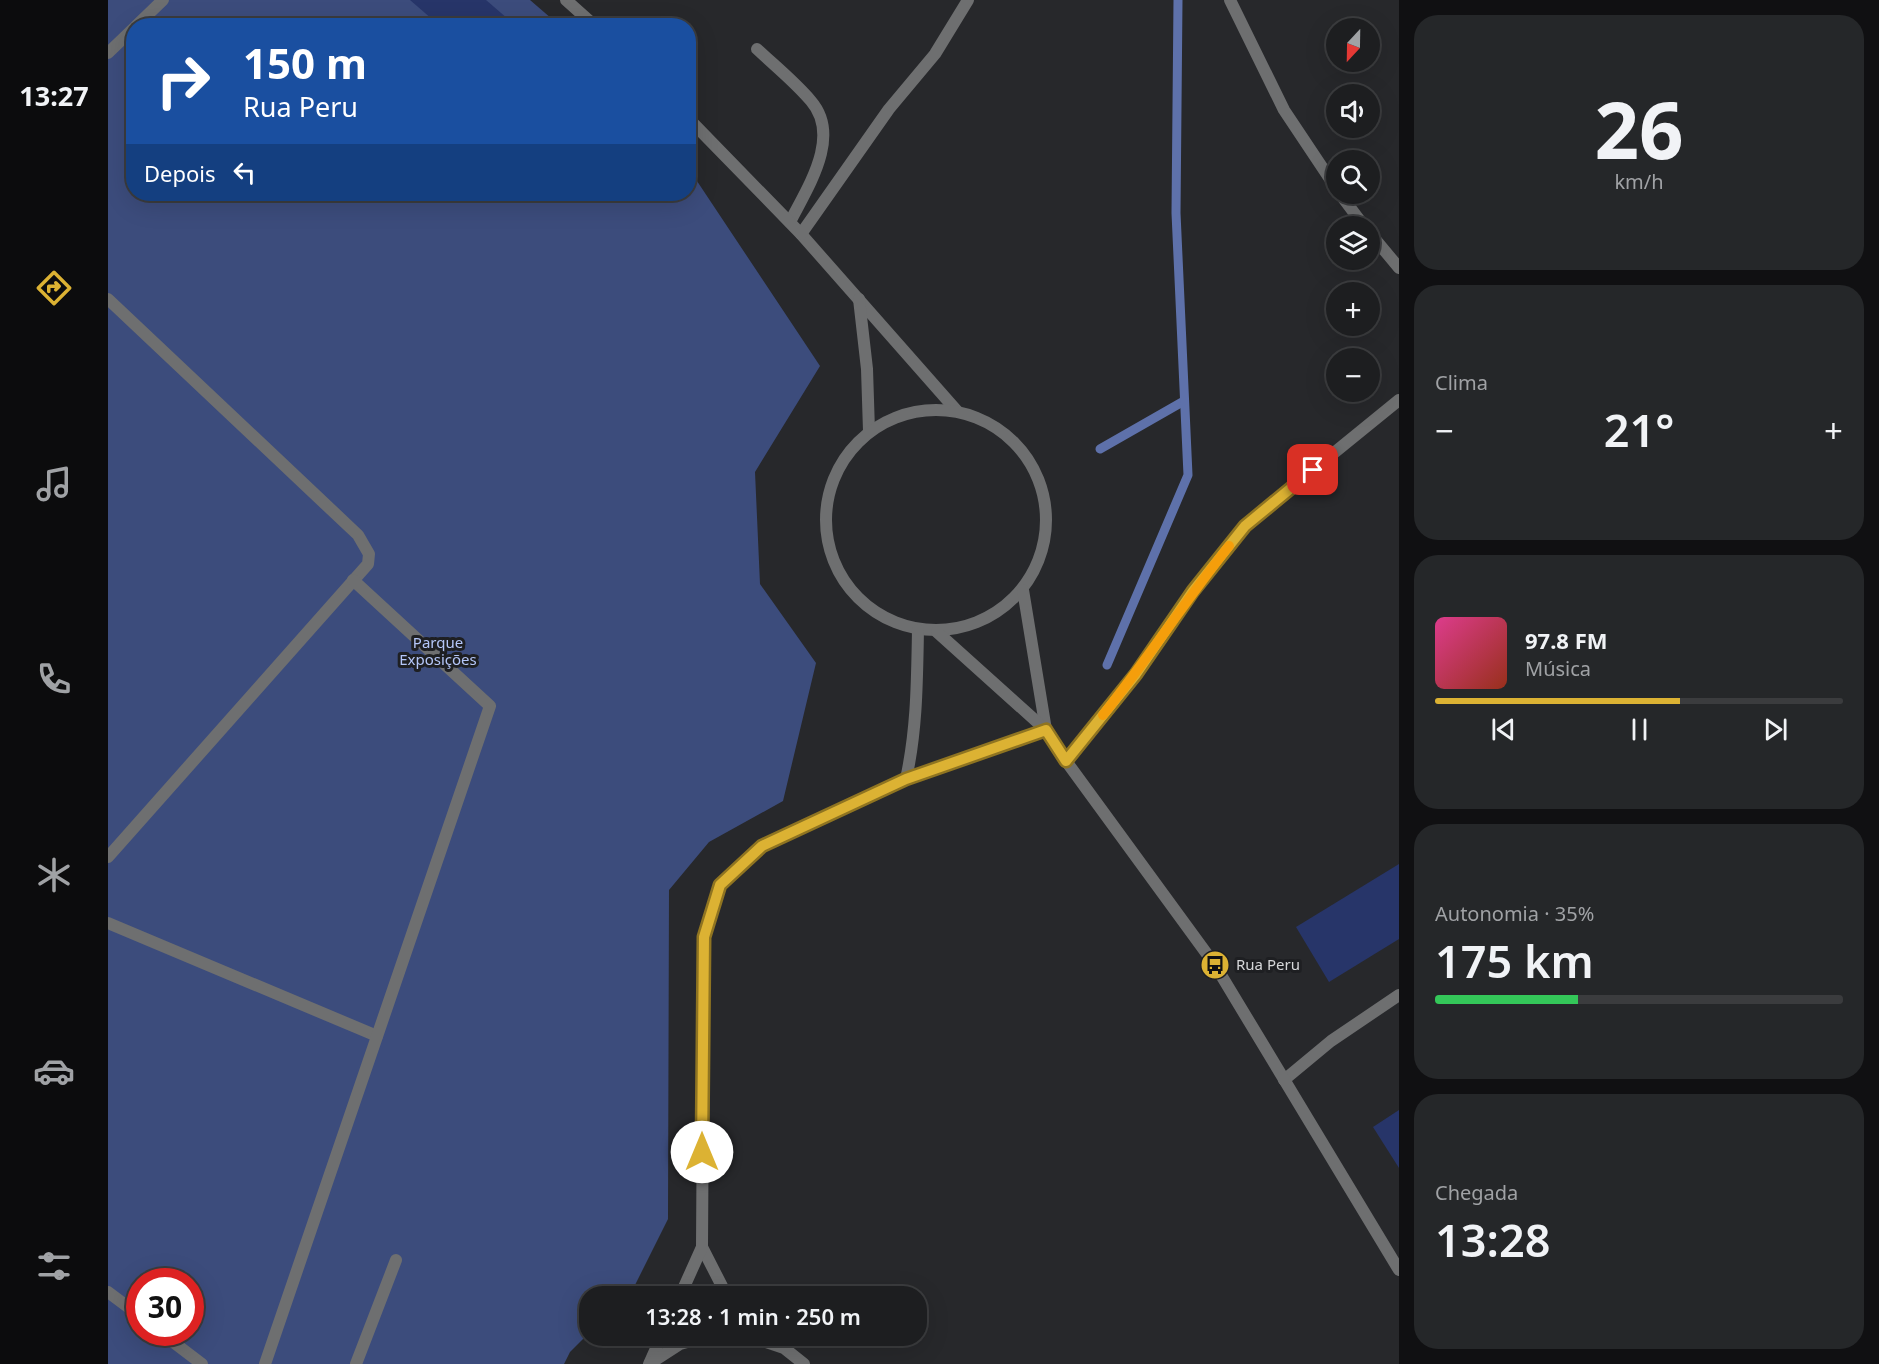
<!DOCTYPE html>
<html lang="pt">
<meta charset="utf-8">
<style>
:root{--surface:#1d1e20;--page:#252729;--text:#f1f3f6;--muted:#a0a2a5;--line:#3b3c3e;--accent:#dcb233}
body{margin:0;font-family:"Noto Sans",sans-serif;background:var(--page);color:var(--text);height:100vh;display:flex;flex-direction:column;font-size:22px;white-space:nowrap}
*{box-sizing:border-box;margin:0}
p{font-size:20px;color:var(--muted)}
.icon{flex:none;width:33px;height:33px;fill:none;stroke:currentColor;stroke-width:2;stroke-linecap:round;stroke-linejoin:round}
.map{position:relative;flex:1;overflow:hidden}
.sheet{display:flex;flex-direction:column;gap:15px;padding:15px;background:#101012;width:480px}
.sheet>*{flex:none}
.banner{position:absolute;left:18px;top:18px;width:570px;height:183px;border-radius:24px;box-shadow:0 6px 24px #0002,0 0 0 2px var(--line);background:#1a4fa0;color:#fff;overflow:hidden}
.needle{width:39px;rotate:202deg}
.controls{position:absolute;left:1218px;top:18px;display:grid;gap:12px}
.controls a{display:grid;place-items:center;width:54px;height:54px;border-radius:50%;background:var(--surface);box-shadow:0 6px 24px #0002,0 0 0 2px var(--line);font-size:30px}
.speed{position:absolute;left:18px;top:1268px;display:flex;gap:12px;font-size:30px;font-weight:700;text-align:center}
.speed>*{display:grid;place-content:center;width:78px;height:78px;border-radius:50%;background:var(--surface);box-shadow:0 6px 24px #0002,0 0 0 2px var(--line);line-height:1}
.speed .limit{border:9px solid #d22;background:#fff;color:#111}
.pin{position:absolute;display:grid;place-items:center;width:51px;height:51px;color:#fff;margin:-26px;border-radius:12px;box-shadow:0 3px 9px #0006}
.me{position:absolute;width:66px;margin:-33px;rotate:0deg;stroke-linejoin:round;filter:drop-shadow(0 0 4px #0008)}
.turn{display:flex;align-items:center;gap:21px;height:126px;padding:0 18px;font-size:27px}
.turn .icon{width:78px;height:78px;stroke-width:2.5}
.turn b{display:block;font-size:42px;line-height:51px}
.then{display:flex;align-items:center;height:57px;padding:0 18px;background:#0003;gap:12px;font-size:22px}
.big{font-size:45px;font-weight:600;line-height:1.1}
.sheet .card{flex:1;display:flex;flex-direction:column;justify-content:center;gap:9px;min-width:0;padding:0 21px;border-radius:24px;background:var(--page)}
.sheet .dial{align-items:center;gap:0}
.dial b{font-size:78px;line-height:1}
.song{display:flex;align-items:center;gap:18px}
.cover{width:72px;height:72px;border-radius:9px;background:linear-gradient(135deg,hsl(330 70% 55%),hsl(10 70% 35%))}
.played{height:6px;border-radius:3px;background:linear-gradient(90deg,var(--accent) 60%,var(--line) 60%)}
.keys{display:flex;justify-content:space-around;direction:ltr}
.heat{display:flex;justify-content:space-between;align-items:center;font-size:33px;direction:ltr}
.charge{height:9px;border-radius:4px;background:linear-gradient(90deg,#34c759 35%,var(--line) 0)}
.trip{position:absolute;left:471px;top:1286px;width:348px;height:60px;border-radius:24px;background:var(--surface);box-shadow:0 6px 24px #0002,0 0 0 2px var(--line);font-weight:600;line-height:60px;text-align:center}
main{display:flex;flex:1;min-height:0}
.tab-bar{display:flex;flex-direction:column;width:108px;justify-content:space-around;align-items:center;background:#0c0c0d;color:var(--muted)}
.tab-bar .icon{width:42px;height:42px}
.tab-bar .on{color:var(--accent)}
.tab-bar b{font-size:27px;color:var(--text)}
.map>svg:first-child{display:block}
.green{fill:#3c4c7c;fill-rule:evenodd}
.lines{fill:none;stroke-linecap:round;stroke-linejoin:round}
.stream{stroke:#5e71aa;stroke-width:9}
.building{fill:#273569}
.lane{stroke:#6e6f70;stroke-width:12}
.street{stroke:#6e6f70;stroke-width:12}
.route-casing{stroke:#8f7421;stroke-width:15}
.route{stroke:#dcb233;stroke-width:10}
.slow{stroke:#f59e0b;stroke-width:10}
.labels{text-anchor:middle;stroke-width:6;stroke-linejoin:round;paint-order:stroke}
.park-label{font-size:15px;fill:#b4c6f8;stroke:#1e1f22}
.poi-label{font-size:15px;fill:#d6d7d9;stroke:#1e1f22;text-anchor:start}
</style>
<main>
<nav class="tab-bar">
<b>13:27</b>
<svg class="icon on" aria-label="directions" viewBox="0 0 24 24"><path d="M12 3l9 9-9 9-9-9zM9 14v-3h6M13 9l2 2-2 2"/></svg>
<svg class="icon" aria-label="music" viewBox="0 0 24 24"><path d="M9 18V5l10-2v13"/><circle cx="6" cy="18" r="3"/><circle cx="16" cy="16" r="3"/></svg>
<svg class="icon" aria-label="phone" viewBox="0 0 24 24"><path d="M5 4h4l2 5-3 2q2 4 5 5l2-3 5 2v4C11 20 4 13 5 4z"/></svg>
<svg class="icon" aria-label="climate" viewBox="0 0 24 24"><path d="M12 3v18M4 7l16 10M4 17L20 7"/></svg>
<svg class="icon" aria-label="car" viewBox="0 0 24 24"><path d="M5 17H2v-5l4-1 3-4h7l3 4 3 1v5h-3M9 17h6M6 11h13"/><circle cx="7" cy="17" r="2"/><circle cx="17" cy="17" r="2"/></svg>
<svg class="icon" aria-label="filters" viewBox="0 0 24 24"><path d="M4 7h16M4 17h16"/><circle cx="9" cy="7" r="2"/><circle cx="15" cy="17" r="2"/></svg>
</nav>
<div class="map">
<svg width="1291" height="1364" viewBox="0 0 1291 1364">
<rect width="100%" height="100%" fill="#27282b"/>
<path class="green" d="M0 0H422L451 25 26 26V194H580L581 169 712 366 647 472 652 584 708 663 675 801 601 842 561 890 560 1219 524 1291 518 1296H482L481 1333 462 1352 456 1364H0ZM32 1281H82V1332H32Z"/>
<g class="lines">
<g class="stream">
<path d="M992 449 1076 401"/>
<path d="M999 665 1080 475 1068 213 1070 0"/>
</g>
</g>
<g class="building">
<path d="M302 0H378L408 26H332Z"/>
<path d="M1291 864V939L1221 982 1188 927Z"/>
<path d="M1291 1110V1168L1265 1127Z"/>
</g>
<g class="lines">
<g class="lane">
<path d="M1122 0 1176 110 1228 188"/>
<path d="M28 26 55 0"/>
<path d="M649 49C667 66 687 82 703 101 734 137 699 188 682 222"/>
<path d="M0 53 26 28"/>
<path d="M1232 194 1256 226"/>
<path d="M1262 233 1291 268"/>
<path d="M0 299 250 535 261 554 260 564 0 857"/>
<path d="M958 761 1028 674 1085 591 1136 526 1291 400"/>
<path d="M0 923 269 1036"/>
<path d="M1176 1080 1223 1041 1291 995"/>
<path d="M0 1292 32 1316"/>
<path d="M52 1332 94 1364"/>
<path d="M157 1364 382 706 245 580"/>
<path d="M248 1364 288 1260"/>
</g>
<g class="street">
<path d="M458 0 487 26"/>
<path d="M580 118 693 234 849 411"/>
<path d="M693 234 781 109 827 54 860 0"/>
<path d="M751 299 759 369 761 431"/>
<circle cx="828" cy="520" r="110"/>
<path d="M915 590 938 730"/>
<path d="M829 632 938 730 958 761 1107 965 1291 1270"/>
<path d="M798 779C809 729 809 681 810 630"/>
<path d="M594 1247 619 1296"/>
<path d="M572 1296 594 1247 596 937 612 885 654 846 798 779 938 730"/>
<path d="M615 1335 640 1336 676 1348 696 1364"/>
<path d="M542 1362 554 1335"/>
<path d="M541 1364 572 1344 604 1335"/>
</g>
</g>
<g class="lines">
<g class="route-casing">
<path id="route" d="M594 1152 596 937 612 885 654 846 798 779 938 730 958 761 1028 674 1085 591 1137 526 1205 470"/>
</g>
<use href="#route" class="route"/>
<path class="slow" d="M995 715C1039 660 1077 601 1121 546"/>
</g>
<defs>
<g id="bus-disc" transform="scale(1.5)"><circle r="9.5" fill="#dcb233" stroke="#1e1f22"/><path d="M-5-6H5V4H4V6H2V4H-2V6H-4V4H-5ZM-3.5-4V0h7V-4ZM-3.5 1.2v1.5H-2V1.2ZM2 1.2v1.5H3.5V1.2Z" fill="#111"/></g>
</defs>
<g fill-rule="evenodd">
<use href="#bus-disc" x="1107" y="965"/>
</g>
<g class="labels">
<g class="park-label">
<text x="330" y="648">Parque<tspan x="330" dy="17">Exposições</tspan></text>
</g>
<g class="poi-label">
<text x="1128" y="970">Rua Peru</text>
</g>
</g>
</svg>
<div class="controls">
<a><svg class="needle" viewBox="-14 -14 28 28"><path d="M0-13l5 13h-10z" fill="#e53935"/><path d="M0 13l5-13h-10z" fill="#a0a2a5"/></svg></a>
<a><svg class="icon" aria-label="sound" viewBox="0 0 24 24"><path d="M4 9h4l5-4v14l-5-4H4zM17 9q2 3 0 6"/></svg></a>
<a><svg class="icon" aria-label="search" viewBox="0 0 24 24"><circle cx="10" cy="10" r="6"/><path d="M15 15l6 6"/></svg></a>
<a><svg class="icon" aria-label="layers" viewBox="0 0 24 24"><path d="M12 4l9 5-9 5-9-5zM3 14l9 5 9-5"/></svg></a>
<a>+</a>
<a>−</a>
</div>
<div class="speed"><div class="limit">30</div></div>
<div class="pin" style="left:1205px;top:470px;background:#d93025"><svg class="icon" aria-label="arrive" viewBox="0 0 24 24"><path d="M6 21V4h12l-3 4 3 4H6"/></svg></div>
<svg class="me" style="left:594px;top:1152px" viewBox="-20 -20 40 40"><circle r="19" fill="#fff"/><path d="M0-13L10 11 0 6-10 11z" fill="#dcb233"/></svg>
<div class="trip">13:28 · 1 min · 250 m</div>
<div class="banner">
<div class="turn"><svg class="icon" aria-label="right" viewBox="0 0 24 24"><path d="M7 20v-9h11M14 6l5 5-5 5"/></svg><div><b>150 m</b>Rua Peru</div></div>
<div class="then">Depois<svg class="icon" aria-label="left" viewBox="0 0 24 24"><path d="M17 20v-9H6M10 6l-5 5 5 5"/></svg></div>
</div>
</div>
<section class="sheet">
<div class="card dial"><b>26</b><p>km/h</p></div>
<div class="card"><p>Clima</p>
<div class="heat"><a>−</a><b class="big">21°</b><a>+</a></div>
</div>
<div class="card">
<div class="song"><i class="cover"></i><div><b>97.8 FM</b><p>Música</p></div></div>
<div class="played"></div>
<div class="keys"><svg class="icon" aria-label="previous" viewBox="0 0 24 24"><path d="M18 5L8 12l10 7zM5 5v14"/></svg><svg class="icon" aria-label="pause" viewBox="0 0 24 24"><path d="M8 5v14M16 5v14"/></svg><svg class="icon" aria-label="next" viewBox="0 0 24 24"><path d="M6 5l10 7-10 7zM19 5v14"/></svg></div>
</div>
<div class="card"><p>Autonomia · 35%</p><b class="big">175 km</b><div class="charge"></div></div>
<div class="card"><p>Chegada</p><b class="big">13:28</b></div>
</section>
</main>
